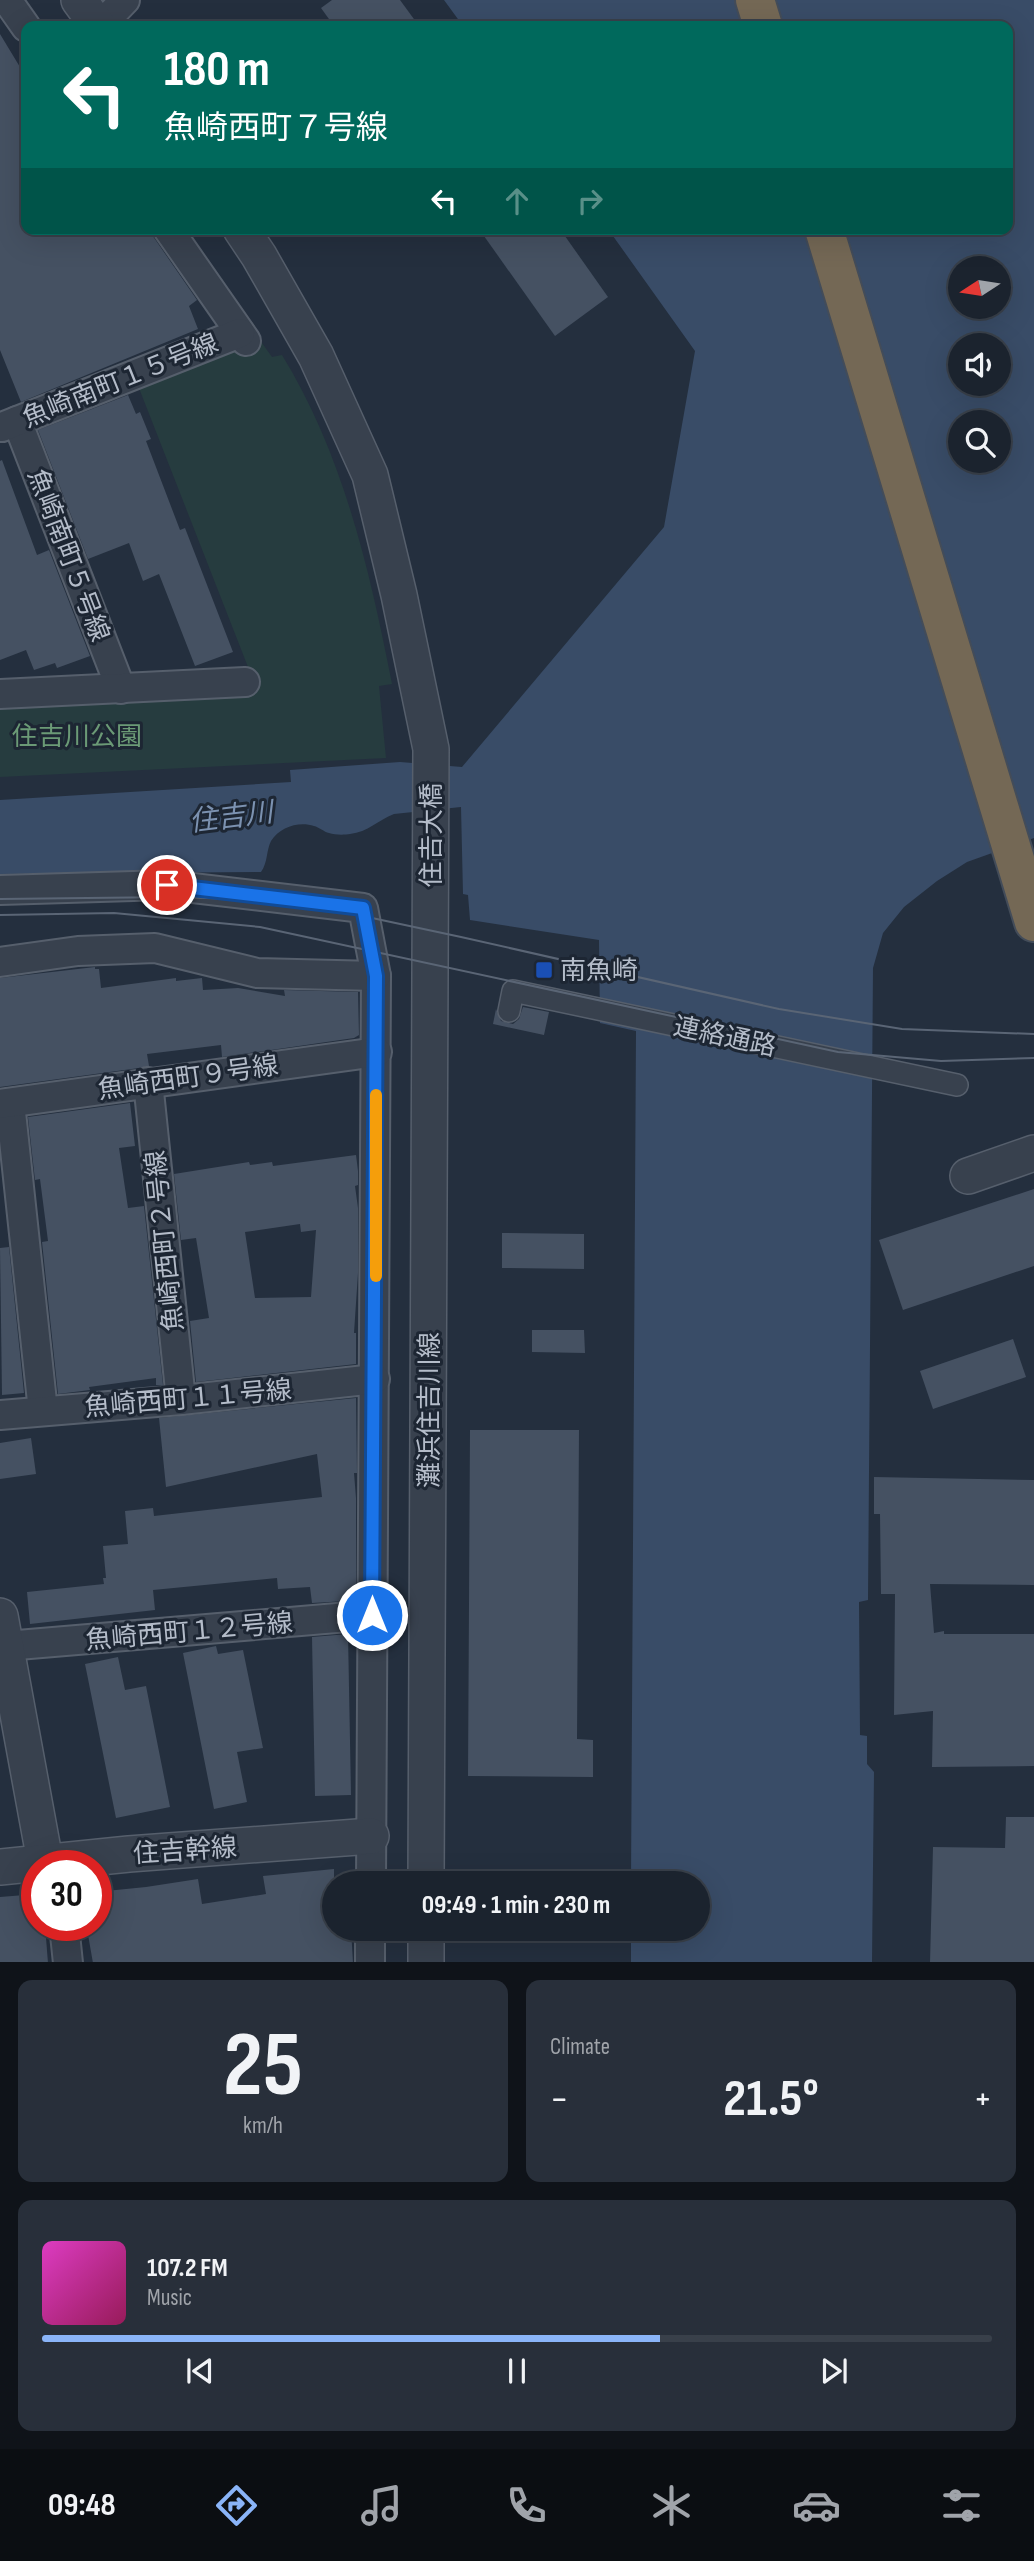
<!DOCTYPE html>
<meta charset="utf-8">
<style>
:root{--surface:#1b232e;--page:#282f3a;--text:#f1f3f6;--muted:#a0a4aa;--line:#39404a;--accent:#8ab4f8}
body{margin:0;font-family:"Sofia Sans Condensed","Noto Sans JP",sans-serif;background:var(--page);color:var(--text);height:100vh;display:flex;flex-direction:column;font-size:26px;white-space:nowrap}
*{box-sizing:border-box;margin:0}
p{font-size:23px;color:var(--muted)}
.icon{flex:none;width:38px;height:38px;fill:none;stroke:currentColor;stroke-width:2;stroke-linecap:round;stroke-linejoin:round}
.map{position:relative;height:1962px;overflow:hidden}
.panel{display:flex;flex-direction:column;gap:18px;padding:18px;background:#0f1319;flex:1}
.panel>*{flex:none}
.hud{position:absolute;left:21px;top:21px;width:992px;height:214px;border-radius:14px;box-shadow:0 7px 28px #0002,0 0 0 2px var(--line);background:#00695c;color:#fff;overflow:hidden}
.needle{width:46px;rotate:258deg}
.tools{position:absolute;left:948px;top:256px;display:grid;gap:14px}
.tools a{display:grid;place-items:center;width:63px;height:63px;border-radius:50%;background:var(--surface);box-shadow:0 7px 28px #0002,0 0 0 2px var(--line);font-size:35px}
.speed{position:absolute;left:21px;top:1850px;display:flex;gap:14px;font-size:35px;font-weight:700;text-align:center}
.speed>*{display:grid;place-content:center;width:91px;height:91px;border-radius:50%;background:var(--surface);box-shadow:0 7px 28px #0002,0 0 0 2px var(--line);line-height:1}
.speed .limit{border:10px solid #d22;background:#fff;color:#111}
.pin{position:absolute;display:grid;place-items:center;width:60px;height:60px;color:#fff;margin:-30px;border:4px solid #fff;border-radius:50%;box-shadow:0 2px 7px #0007}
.me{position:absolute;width:77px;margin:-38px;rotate:0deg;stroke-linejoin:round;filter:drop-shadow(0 0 5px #0008)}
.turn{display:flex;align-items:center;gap:24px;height:147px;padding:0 28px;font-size:32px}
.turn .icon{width:91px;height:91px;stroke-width:2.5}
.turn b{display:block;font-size:49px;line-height:60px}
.lanes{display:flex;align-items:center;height:66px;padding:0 28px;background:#0003;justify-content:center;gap:35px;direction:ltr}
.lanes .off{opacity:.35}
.big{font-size:52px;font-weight:700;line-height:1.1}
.panel .widget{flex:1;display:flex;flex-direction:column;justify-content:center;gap:10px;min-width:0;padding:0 24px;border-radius:14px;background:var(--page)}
.panel .dial{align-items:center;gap:0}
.dial b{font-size:91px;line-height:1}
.song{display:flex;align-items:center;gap:21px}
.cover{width:84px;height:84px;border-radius:10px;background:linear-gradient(135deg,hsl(310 70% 55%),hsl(330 70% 35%))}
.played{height:7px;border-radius:4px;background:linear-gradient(90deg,var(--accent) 65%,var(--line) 65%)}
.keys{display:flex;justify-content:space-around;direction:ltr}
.heat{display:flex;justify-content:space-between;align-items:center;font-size:38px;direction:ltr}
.panel .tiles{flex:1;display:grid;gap:18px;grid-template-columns:1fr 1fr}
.widget:last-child{grid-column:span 2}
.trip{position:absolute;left:322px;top:1871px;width:388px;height:70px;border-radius:35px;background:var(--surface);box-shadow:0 7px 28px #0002,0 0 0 2px var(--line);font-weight:700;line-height:70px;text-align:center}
.tab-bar{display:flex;height:112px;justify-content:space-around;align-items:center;background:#0b0e12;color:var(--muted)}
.tab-bar .icon{width:49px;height:49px}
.tab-bar .on{color:var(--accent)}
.tab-bar b{font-size:32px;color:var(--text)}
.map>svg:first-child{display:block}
.green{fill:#263c3f}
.water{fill:#394c67;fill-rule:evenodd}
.building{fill:#455162;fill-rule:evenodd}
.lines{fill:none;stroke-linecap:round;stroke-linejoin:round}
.pedestrian-casing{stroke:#565f6c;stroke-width:24}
.minor-casing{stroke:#565f6c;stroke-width:32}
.tertiary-casing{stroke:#565f6c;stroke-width:38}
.motorway-casing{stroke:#434c59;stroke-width:42}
.pedestrian{stroke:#38414e;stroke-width:21}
.minor{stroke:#38414e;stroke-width:28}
.tertiary{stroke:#38414e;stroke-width:35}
.motorway{stroke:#746855;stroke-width:38}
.tram{stroke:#5a6575;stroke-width:2}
.route-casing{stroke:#114b97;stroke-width:18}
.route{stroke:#1a73e8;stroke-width:12}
.slow{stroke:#f59e0b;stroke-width:12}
.transit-dot{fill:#1a4fb4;stroke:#1d2633;stroke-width:2.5}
.labels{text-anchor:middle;stroke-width:6;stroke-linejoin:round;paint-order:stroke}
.street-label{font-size:26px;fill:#b4bcc9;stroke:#1d2633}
.park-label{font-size:26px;fill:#6b9a76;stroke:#1d2633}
.poi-label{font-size:26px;fill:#b4bcc9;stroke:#1d2633;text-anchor:start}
.water-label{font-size:28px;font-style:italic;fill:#7c92b1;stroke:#1d2633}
</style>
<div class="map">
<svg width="1034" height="1963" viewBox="0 0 1034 1963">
<rect width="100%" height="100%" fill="#242f3e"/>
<path class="green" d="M257 336 272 357 282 355C343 454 370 571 392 684L379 686 386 758 0 777V703L257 690 137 383Z"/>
<path class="water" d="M444 0H1034V838L967 862 937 881 904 907 883 933 873 968 868 1600 859 1602 860 1735 867 1736V1764L874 1772 872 1962H631V1929L698 1928V1883H631L636 1031 600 1023 599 940 470 920 468 895 463 894 461 807 394 814C378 820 368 832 350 834 344 835 335 835 329 833 324 832 319 827 314 826 299 821 280 827 271 841 266 851 268 862 261 872L0 874V800L291 782 290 770 400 762 462 767 664 527 695 351 608 229H1008V26H463ZM961 268H999V306H961ZM961 345H999V383H961ZM961 422H999V460H961Z"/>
<g class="building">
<path d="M332 0H400L419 26H334L321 8Z"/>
<path d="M0 34 26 77V229H148L197 300 189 306 198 329 21 402 0 350Z"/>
<path d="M479 229H560L608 297 555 336Z"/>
<path d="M128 395 136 414 140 412 151 439 146 441 180 530 185 528 233 652 195 666 159 574 143 581 129 543 88 559 38 430Z"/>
<path d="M2 460 37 555 49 550 90 656 57 668 55 663 34 670 26 650 0 660V461Z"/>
<path d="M95 967V969H99L101 988 176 978V981L202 978 203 990 238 988 285 996 284 990 358 992 359 1035 354 1038 222 1057 221 1045 147 1054 149 1066 139 1068 0 1087V978Z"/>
<path d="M523 1007 549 1012 544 1035 493 1024 496 1009 501 1021 513 1024 519 1019Z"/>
<path d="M130 1103 135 1146 119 1148 128 1208 144 1206 163 1385H156V1378L89 1387 90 1390 58 1394 42 1242 48 1241 40 1179 35 1180 28 1117Z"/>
<path d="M356 1155 358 1171V1185L355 1186 358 1208V1273L354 1333H356V1364L196 1382 190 1321 209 1318 196 1238 181 1240 174 1174 249 1162 250 1165 272 1162 273 1166ZM300 1224 301 1232 316 1230 311 1297 255 1298 245 1232Z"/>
<path d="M1034 1189V1266L903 1310 879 1240Z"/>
<path d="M502 1233 584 1234V1269L502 1268Z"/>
<path d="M9 1247 24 1393 2 1395 0 1248Z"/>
<path d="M532 1330H584L585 1353 532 1352Z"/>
<path d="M1013 1339 1026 1377 933 1409 920 1371Z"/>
<path d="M356 1398 357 1473H354L356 1498V1590L346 1601 312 1603 310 1587 278 1589 277 1578 153 1590 155 1610 30 1624 27 1592 104 1584 103 1578H106L103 1546 128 1544 125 1511 153 1508 154 1516 322 1497 317 1454 166 1487 159 1418Z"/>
<path d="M470 1430H579L577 1739 593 1740V1777L468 1776Z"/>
<path d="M31 1438 36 1474 0 1479V1443Z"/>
<path d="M874 1477 1034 1480V1585L930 1584 934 1633 944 1631V1634H1034V1766L932 1767 933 1711 894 1715 895 1594H881L880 1514H874Z"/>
<path d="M348 1634 351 1795 315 1796 312 1637Z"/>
<path d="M216 1646 218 1654 243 1650 263 1748 237 1752 247 1802 214 1809 183 1653Z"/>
<path d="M118 1657 125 1690 146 1686 170 1807 116 1818 85 1664Z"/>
<path d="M1006 1817H1034V1963H930L933 1847 1005 1848Z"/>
<path d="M334 1869V1928H351L353 1963H93L87 1929 96 1928V1892L146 1887 198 1879 202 1904 266 1894 263 1876Z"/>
<path d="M37 1894V1925H45L48 1963H0V1897Z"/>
</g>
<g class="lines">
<g class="pedestrian-casing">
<path id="pedestrian" d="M509 1011 513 991 957 1085"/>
</g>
<g class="minor-casing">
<g id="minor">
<path d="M7 0 26 27"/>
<path d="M100 26 125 0"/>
<path d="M168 229 246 341"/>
<path d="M17 421 121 689"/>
<path d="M2 427 240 333"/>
<path d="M0 694 245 682"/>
<path d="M0 890 167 885 363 908 376 976 371 1883"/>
<path d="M0 962 78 951 155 948 257 973 376 976"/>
<path d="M148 1082 181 1400"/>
<path d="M10 1103 43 1411"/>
<path d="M0 1104 377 1052"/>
<path d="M0 1415 181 1400 375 1379"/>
<path d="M6 1646 372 1615"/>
<path d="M64 1925 68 1963"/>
<path d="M370 1963V1928"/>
</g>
</g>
<g class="tertiary-casing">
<g id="tertiary">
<path d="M79 0 98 26"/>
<path d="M241 229 259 256 316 356 370 475 399 595 431 749 426 1883"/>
<path d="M968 1176 1034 1153"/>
<path d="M0 1616 45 1861"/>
<path d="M0 1867 129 1854 371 1836"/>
<path d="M426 1963V1928"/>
</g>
</g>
<g class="motorway-casing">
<g id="motorway">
<path d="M755 0 763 26"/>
<path d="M824 229 1034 922"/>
</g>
</g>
<use href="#pedestrian" class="pedestrian"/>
<use href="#minor" class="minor"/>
<use href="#tertiary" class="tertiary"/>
<use href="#motorway" class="motorway"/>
<g class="tram">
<path d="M0 899 174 897 237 899 299 906 344 912 461 937 779 1009 902 1029 1034 1034"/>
<path d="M0 915 114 913 260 927 838 1052 941 1061 1034 1058"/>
</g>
</g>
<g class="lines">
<g class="route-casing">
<path id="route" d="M167 885 363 908 376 976 372 1615"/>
</g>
<use href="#route" class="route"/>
<path class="slow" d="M376 1276V1095"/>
</g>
<rect class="transit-dot" x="535" y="961" width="18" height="18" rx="3.5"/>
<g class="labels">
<g class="street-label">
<text transform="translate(120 380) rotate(-22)" y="9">魚崎南町１５号線</text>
<text transform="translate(69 555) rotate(69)" y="9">魚崎南町５号線</text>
<text transform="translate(431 835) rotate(-90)" y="9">住𠮷大橋</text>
<text transform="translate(725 1036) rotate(12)" y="9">連絡通路</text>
<text transform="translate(188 1077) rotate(-8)" y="9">魚崎西町９号線</text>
<text transform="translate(164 1241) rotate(-96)" y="9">魚崎西町２号線</text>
<text transform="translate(188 1398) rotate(-5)" y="9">魚崎西町１１号線</text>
<text transform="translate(429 1410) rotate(-90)" y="9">灘浜住吉川線</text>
<text transform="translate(189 1631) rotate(-5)" y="9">魚崎西町１２号線</text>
<text transform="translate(185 1850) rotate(-4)" y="9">住吉幹線</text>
</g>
<g class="park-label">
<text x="77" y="745">住吉川公園</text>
</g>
<g class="poi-label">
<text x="560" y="979">南魚崎</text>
</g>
<g class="water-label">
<text transform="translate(231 816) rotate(-7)" y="10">住吉川</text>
</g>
</g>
</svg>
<div class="tools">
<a><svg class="needle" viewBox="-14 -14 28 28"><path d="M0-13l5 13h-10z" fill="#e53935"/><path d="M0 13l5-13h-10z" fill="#a0a4aa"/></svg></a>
<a><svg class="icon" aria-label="sound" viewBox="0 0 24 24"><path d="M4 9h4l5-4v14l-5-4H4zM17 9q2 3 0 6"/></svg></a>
<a><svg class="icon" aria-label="search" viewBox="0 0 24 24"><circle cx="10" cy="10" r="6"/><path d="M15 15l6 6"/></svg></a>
</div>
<div class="speed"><div class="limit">30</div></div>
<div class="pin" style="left:167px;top:885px;background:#d93025"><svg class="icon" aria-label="arrive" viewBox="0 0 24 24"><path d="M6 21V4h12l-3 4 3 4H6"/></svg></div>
<svg class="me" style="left:372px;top:1615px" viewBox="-20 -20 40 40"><circle r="17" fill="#1a73e8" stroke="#fff" stroke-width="3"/><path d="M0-11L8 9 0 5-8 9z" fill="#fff"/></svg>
<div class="trip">09:49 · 1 min · 230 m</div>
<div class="hud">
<div class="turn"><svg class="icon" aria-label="left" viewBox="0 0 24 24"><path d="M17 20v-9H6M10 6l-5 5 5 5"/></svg><div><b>180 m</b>魚崎西町７号線</div></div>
<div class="lanes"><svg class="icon" aria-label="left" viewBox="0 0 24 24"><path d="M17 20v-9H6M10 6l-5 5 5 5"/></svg><svg class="icon off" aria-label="ahead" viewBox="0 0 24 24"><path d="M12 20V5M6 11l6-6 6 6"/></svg><svg class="icon off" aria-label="right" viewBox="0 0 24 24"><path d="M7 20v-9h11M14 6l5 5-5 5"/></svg></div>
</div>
</div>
<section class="panel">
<div class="tiles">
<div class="widget dial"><b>25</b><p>km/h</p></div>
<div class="widget"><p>Climate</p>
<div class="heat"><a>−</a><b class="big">21.5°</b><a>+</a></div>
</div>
<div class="widget">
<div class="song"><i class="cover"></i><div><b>107.2 FM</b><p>Music</p></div></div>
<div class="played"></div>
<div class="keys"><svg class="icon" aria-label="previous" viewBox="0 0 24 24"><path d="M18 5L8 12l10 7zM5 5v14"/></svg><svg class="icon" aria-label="pause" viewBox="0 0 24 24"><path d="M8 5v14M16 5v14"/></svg><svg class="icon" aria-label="next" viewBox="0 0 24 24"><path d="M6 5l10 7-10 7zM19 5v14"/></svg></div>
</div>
</div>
</section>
<nav class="tab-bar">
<b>09:48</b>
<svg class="icon on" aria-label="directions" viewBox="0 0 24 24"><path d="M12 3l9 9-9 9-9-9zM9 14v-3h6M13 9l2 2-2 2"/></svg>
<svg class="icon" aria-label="music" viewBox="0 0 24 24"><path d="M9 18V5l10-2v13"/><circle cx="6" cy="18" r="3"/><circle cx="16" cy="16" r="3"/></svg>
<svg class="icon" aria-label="phone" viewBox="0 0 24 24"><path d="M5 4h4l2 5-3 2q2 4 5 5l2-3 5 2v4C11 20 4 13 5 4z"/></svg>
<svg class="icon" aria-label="climate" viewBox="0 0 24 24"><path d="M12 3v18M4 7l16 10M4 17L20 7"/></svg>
<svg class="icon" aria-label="car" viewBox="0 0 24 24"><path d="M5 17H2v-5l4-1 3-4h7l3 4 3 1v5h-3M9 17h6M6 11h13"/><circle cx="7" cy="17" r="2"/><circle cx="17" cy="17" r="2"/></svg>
<svg class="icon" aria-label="filters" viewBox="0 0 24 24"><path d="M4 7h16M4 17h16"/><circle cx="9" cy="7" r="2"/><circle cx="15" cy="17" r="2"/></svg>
</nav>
